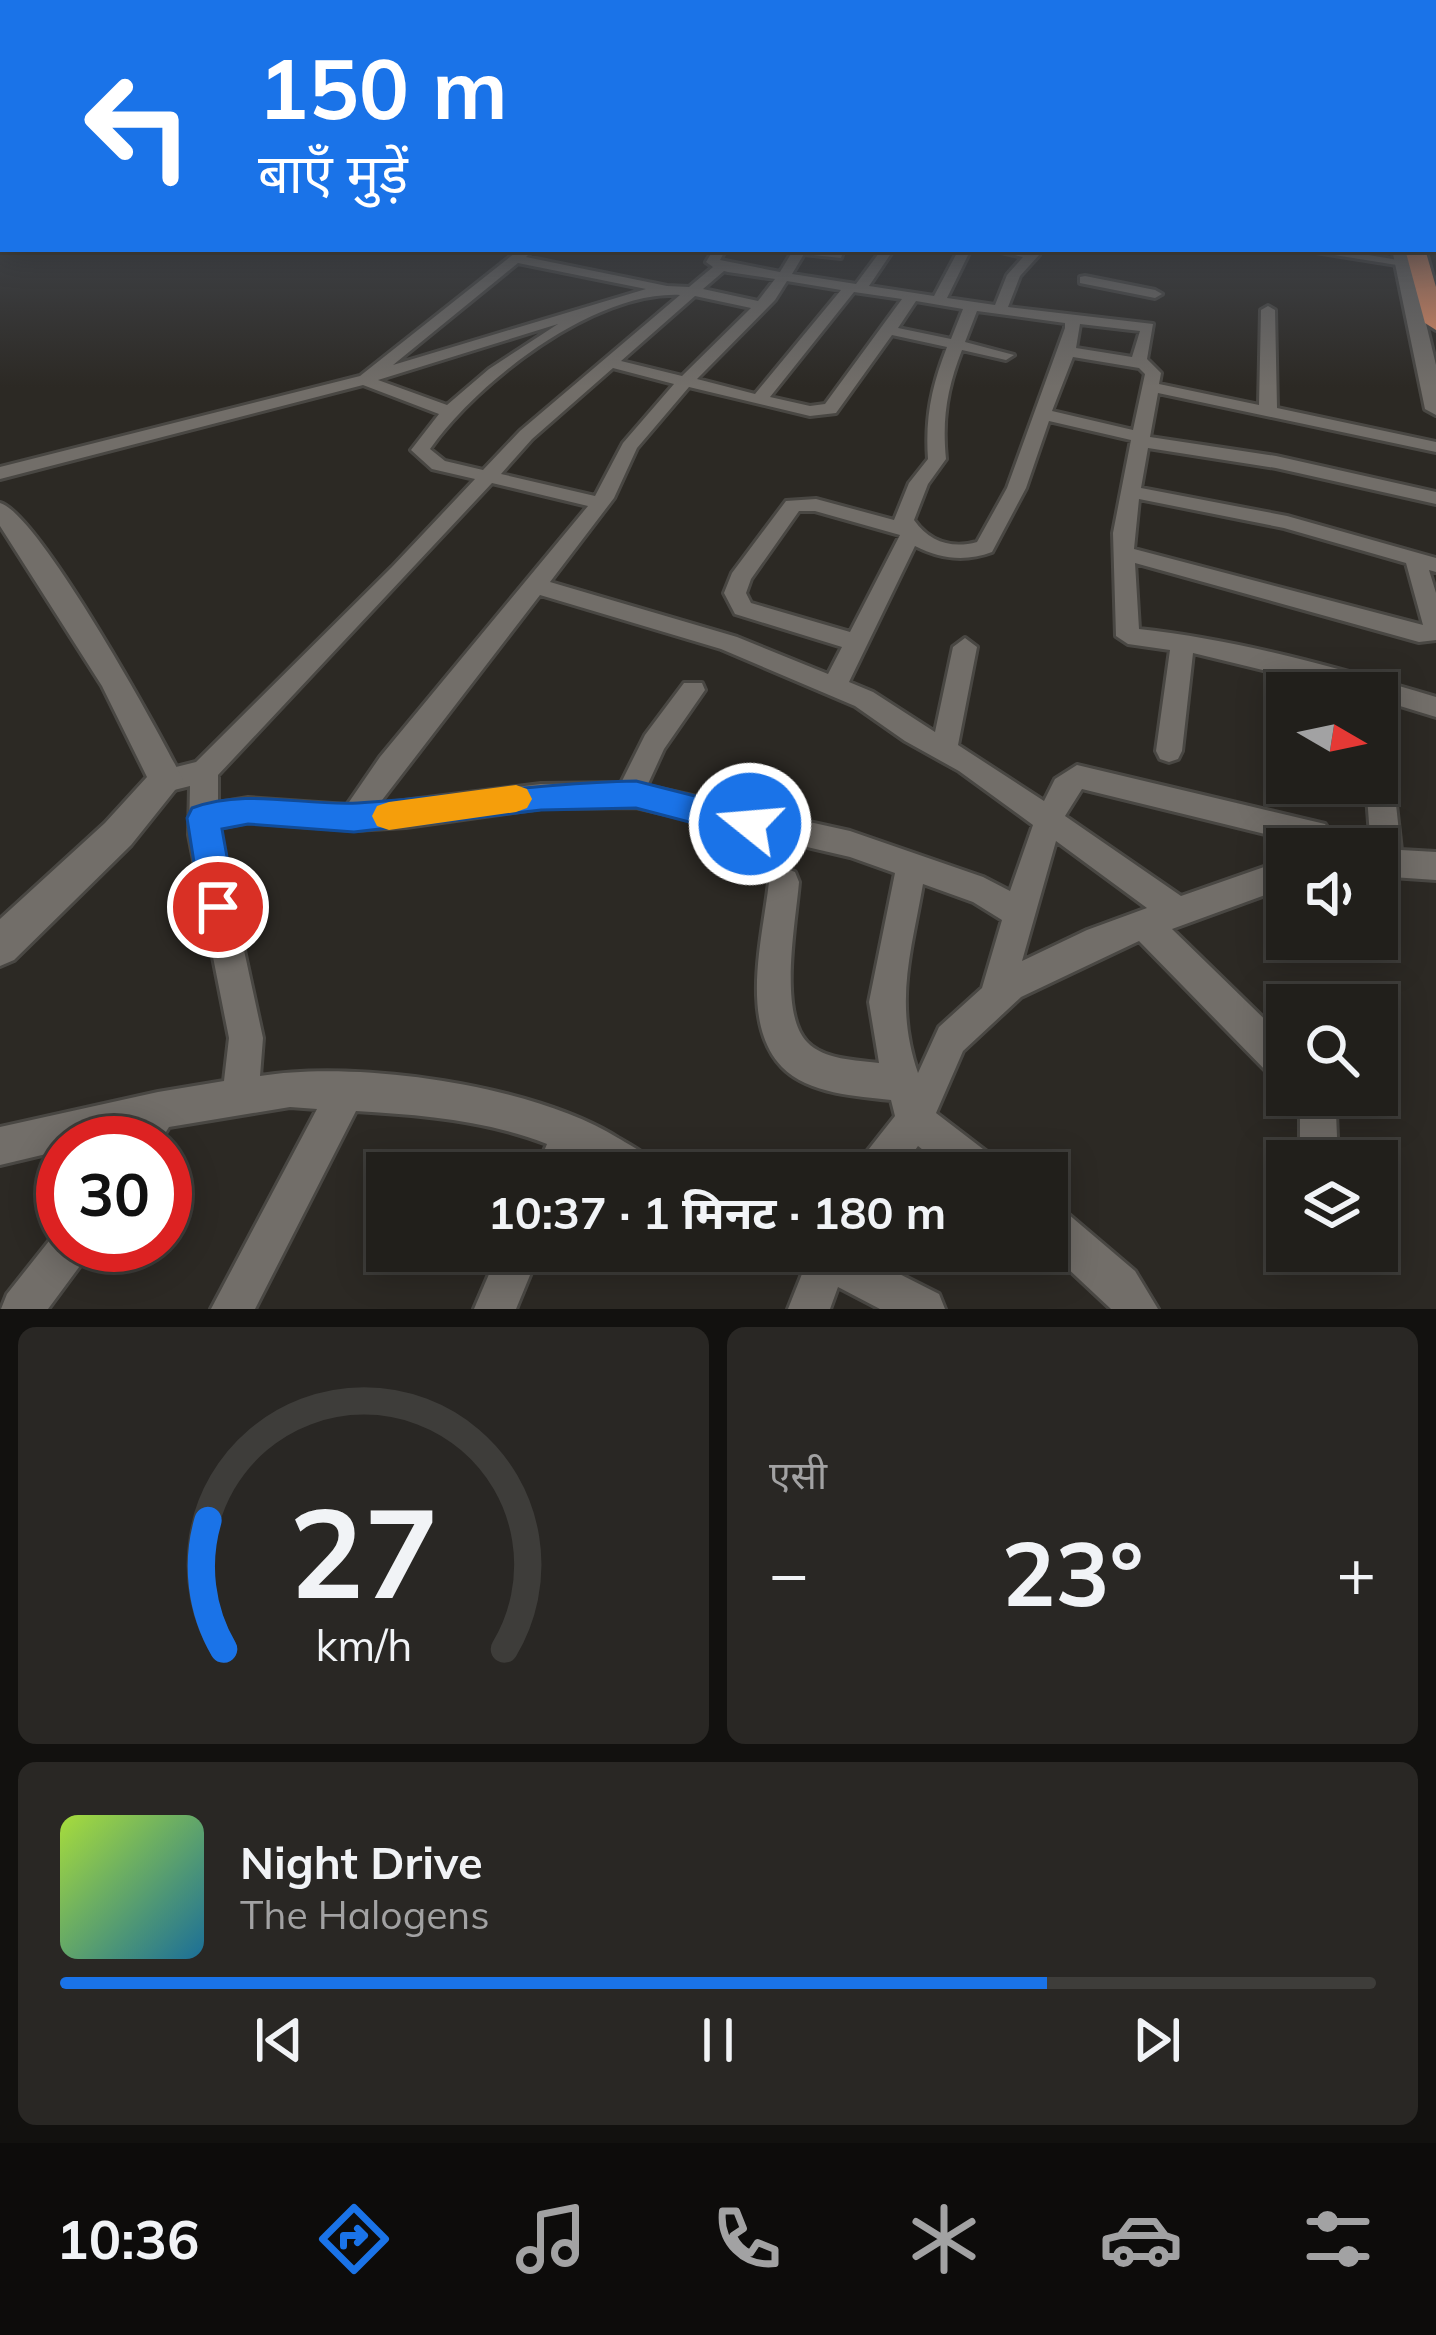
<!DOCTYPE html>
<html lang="hi">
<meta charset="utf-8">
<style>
:root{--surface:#211f1b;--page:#292724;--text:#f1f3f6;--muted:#a2a2a3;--line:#3e3d3a;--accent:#1a73e8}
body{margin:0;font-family:Mulish,"Noto Sans Devanagari",sans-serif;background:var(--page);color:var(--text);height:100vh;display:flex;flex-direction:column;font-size:45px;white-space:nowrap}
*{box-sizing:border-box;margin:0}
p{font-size:39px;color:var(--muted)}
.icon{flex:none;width:66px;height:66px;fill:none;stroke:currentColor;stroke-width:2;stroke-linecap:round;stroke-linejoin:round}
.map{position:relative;height:1309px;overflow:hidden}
.side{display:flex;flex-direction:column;gap:18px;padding:18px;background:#12110f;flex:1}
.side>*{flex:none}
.guide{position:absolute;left:0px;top:0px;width:1437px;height:252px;box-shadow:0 6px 30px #0003,0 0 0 3px var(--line);background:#1a73e8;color:#fff;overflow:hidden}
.needle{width:78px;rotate:99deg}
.fabs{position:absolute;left:1266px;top:672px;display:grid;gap:24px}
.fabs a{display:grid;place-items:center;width:132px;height:132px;border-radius:0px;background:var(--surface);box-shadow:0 6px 30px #0003,0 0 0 3px var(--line);font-size:60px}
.speed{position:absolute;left:36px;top:1116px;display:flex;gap:24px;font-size:60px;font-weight:700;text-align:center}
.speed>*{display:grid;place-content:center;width:156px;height:156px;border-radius:50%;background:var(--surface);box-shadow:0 6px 30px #0003,0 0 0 3px var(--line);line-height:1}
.speed .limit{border:18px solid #d22;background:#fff;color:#111}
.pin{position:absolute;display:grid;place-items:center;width:102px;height:102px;color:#fff;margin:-51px;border:6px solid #fff;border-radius:50%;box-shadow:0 3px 12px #0007}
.me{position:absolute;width:132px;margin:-66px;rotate:287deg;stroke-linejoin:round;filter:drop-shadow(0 0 9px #0008)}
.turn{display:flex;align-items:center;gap:42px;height:252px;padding:0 60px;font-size:54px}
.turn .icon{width:156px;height:156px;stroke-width:2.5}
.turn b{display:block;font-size:84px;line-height:102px}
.big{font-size:90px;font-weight:700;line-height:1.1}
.side .card{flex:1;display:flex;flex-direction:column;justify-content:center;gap:18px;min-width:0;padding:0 42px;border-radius:18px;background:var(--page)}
.side .dial{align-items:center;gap:0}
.dial svg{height:312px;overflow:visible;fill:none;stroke:var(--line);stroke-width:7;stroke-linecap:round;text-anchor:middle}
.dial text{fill:var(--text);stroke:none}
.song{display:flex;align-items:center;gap:36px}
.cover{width:144px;height:144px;border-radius:18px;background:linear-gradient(135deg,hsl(80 70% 55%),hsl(200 70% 35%))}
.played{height:12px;border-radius:6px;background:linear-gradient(90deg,var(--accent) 75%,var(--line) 75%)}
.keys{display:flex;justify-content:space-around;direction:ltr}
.heat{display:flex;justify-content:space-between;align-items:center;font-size:66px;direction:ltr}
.side .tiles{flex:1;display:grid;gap:18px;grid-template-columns:1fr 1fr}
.card:last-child{grid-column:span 2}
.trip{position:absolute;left:366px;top:1152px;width:702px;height:120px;border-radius:0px;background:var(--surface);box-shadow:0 6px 30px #0003,0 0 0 3px var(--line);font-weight:700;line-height:120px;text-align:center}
.tabs{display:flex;height:192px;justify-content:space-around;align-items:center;background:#0d0c0b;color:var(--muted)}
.tabs .icon{width:84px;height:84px}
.tabs .current{color:var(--accent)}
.tabs b{font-size:54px;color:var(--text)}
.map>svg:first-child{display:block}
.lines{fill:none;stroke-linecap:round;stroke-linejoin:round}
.street-casing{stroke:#494743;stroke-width:6}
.secondary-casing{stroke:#494743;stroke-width:6}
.highway-casing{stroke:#494743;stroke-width:6}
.street{fill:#726e69;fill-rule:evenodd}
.secondary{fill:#726e69;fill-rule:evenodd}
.highway{fill:#e69067;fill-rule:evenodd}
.route{fill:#1a73e8;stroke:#114b97;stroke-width:3}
.slow{fill:#f59e0b}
</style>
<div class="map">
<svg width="1436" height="1309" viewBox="0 0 1436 1309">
<rect width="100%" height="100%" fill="#2c2924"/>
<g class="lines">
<g class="street-casing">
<g id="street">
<path d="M520 249H534L526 257 667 286 689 287 713 267 706 262 714 249H726L720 260 780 272 794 249H823L842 255 841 258 804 254 792 274 856 284 882 249H894L869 286 934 296 959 249H971L947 298 995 305 1007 275 1023 257 988 249 1033 251 1039 255 1020 276 1008 307 1153 324 1147 359 1161 373 1159 384 1259 405 1261 310 1268 306 1275 310 1277 408 1436 442V452L1158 393 1150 437 1276 456 1436 492V504L1276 468 1148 448 1141 488 1287 516 1436 558V572L1429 570 1436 593V640L1419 642 1135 563 1139 629C1240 640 1338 668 1436 697V717L1377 699V693H1358L1193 653 1182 751 1178 759 1169 762 1160 759 1156 751 1170 650 1128 644 1116 636 1113 533 1131 440 1049 421 1026 488 992 552C965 562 941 559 915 546L849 682 873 692 935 732 953 647 965 638 977 647 958 745 1044 801 1055 779 1077 765 1325 824 1341 849H1309L1306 844 1082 789 1065 816 1181 896 1287 859V887L1172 929 1287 1041V1084L1274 1079 1139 941 1021 997 963 1051 936 1113 996 1159 1001 1173H952L918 1146 899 1173H856L861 1159 895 1116 891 1100C857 1096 808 1094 782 1067 739 1022 763 937 769 882L773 872 784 868 795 872 799 882C796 921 778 1012 807 1042 824 1060 856 1060 879 1063L869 1002 895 873 850 857 636 807 541 808 406 827 354 830 248 822 218 828 219 835 263 1038 260 1076C358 1060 534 1085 618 1138 635 1148 651 1155 658 1173H604L580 1157 573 1173H535L547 1144C485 1120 422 1115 356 1111L255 1309H211L317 1109 290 1107 169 1127 159 1143H119L122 1137 95 1143H63V1150L0 1165V1127L158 1092 224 1081 229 1038 189 835 190 786 166 792 156 788 152 780 156 772 196 762 392 567 475 479 432 469 411 450 439 414 363 385 0 479V467L360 376ZM518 263 646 289 393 365ZM724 271 728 272 775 279 758 301 703 289ZM787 281 841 290 755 394 697 379 775 300ZM854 292 902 299 825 404 810 406 770 397ZM680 295 520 431 483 470 445 461 430 449C478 381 594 291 680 295ZM695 296 751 308 682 376 621 361ZM916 301 963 309 951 339 898 328ZM977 311 1065 323V328L1007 488 977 542C952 549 929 542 914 520L928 484 946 459C942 419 947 388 962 350L1006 360 1014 355 965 342ZM558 324 489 369 447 405 378 380ZM1080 324 1140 331 1132 357 1076 348ZM892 335 947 347C932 385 925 417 928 459L909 483 894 520 816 499 786 501 732 573 724 593 735 614 842 647 828 674 737 637 550 582 614 498 637 448 689 387 810 416 836 413ZM1073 357 1139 368 1145 374 1133 430 1052 411ZM613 368 674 384 623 443 595 496 501 474 532 439ZM492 483 588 506 380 757 347 805 248 798 218 803V775ZM1139 499 1284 528 1406 563 1423 625 1134 549ZM799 511H815L900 535 850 632 751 603 746 593 751 579ZM540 595 721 649 855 706 905 741 959 771 1033 825 1010 891 983 877 850 831 647 786 664 749 705 690 702 683H684L645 735 621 783 541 784 379 804ZM1056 841 1147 908 1087 930 1022 961ZM923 884 973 902 1002 920 982 988 939 1027 918 1073C894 1003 911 953 923 884Z"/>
<path d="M1297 249H1333L1410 262 1403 266Z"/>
<path d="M1085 276 1155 290 1162 294 1155 298 1080 283V277Z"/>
<path d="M1377 739 1386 742 1390 750 1401 850 1436 852V880L1377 876V849H1371L1366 783H1377Z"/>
<path d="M1294 1095H1330L1336 1113 1338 1161H1300V1113Z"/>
<path d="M1047 1202 1061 1208 1135 1271 1158 1309H1111L1047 1249Z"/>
<path d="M63 1228V1245H91L85 1259 48 1309H1L7 1294 57 1231Z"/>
<path d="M499 1251H540L516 1309H474Z"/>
<path d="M791 1251H854L939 1294 945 1309H880L838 1287 830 1309H788L804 1269 797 1265Z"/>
</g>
</g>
<g class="secondary-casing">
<g id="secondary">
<path d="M1392 249H1408L1436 365V415L1425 409Z"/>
<path d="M0 503C39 514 161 735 183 780L131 845 14 960 0 966V919L105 823 147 777 102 686 0 526Z"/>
</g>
</g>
<g class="highway-casing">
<path id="highway" d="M1405 249H1425L1436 287V330L1425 323Z"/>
</g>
<use href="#street" class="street"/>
<use href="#secondary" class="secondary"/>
<use href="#highway" class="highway"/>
</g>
<linearGradient id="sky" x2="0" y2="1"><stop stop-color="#181714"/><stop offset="0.53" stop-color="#454950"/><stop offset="1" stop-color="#454950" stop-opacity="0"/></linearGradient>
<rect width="1436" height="387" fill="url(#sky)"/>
<path class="route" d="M636 781 750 810 762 814 766 824 762 834 750 838 636 808 541 810 354 832 248 824 222 829 236 907 231 919 218 924 206 919 201 907 187 818 192 808C247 788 302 806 358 803 451 797 543 783 636 781Z"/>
<path class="slow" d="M516 785 527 789 532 799 527 808 516 812 389 830 377 826 372 816 377 806 389 802Z"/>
</svg>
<div class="fabs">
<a><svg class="needle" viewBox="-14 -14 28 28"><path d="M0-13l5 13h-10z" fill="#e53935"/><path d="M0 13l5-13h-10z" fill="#a2a2a3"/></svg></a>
<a><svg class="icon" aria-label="sound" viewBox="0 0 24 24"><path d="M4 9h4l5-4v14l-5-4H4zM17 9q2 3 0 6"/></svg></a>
<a><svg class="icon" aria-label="search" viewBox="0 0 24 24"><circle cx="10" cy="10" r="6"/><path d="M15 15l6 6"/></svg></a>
<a><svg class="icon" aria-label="layers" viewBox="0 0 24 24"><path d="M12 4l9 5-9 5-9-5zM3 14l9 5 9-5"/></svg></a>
</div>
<div class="speed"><div class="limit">30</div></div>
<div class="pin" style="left:218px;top:907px;background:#d93025"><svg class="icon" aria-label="arrive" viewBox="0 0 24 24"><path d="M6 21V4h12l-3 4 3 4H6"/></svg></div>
<svg class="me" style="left:750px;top:824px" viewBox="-20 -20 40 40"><circle r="17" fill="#1a73e8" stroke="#fff" stroke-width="3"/><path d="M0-11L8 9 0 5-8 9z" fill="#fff"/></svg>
<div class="trip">10:37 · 1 मिनट · 180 m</div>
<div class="guide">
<div class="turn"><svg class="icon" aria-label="left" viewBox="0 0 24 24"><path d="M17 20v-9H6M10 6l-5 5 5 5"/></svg><div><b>150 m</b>बाएँ मुड़ें</div></div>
</div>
</div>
<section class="side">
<div class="tiles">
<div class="card dial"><svg viewBox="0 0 100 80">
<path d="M14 69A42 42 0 1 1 86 69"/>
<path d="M14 69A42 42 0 0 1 10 36" stroke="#1a73e8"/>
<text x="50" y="56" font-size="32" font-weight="700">27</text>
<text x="50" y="72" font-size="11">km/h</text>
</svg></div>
<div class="card"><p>एसी</p>
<div class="heat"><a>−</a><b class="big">23°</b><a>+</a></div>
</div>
<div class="card">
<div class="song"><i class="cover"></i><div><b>Night Drive</b><p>The Halogens</p></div></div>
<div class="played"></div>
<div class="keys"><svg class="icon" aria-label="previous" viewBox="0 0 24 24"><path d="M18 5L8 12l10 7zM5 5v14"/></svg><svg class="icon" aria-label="pause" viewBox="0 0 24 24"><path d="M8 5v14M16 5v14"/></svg><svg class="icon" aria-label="next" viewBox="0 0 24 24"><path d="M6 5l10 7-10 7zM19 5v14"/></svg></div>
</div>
</div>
</section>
<nav class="tabs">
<b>10:36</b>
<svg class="icon current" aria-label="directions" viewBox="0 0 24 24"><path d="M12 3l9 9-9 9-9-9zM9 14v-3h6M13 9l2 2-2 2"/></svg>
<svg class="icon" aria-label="music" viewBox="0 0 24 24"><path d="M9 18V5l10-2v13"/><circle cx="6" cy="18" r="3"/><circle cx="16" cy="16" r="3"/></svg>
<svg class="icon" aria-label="phone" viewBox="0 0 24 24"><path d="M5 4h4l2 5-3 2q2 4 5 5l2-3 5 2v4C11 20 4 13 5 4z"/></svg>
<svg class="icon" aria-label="climate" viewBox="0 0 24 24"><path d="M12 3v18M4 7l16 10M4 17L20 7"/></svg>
<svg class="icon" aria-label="car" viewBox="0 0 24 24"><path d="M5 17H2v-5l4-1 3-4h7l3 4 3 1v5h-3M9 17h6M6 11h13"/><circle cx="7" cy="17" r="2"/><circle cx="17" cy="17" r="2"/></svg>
<svg class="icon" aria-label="filters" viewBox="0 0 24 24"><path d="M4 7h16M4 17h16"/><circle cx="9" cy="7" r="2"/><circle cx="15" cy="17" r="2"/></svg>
</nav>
